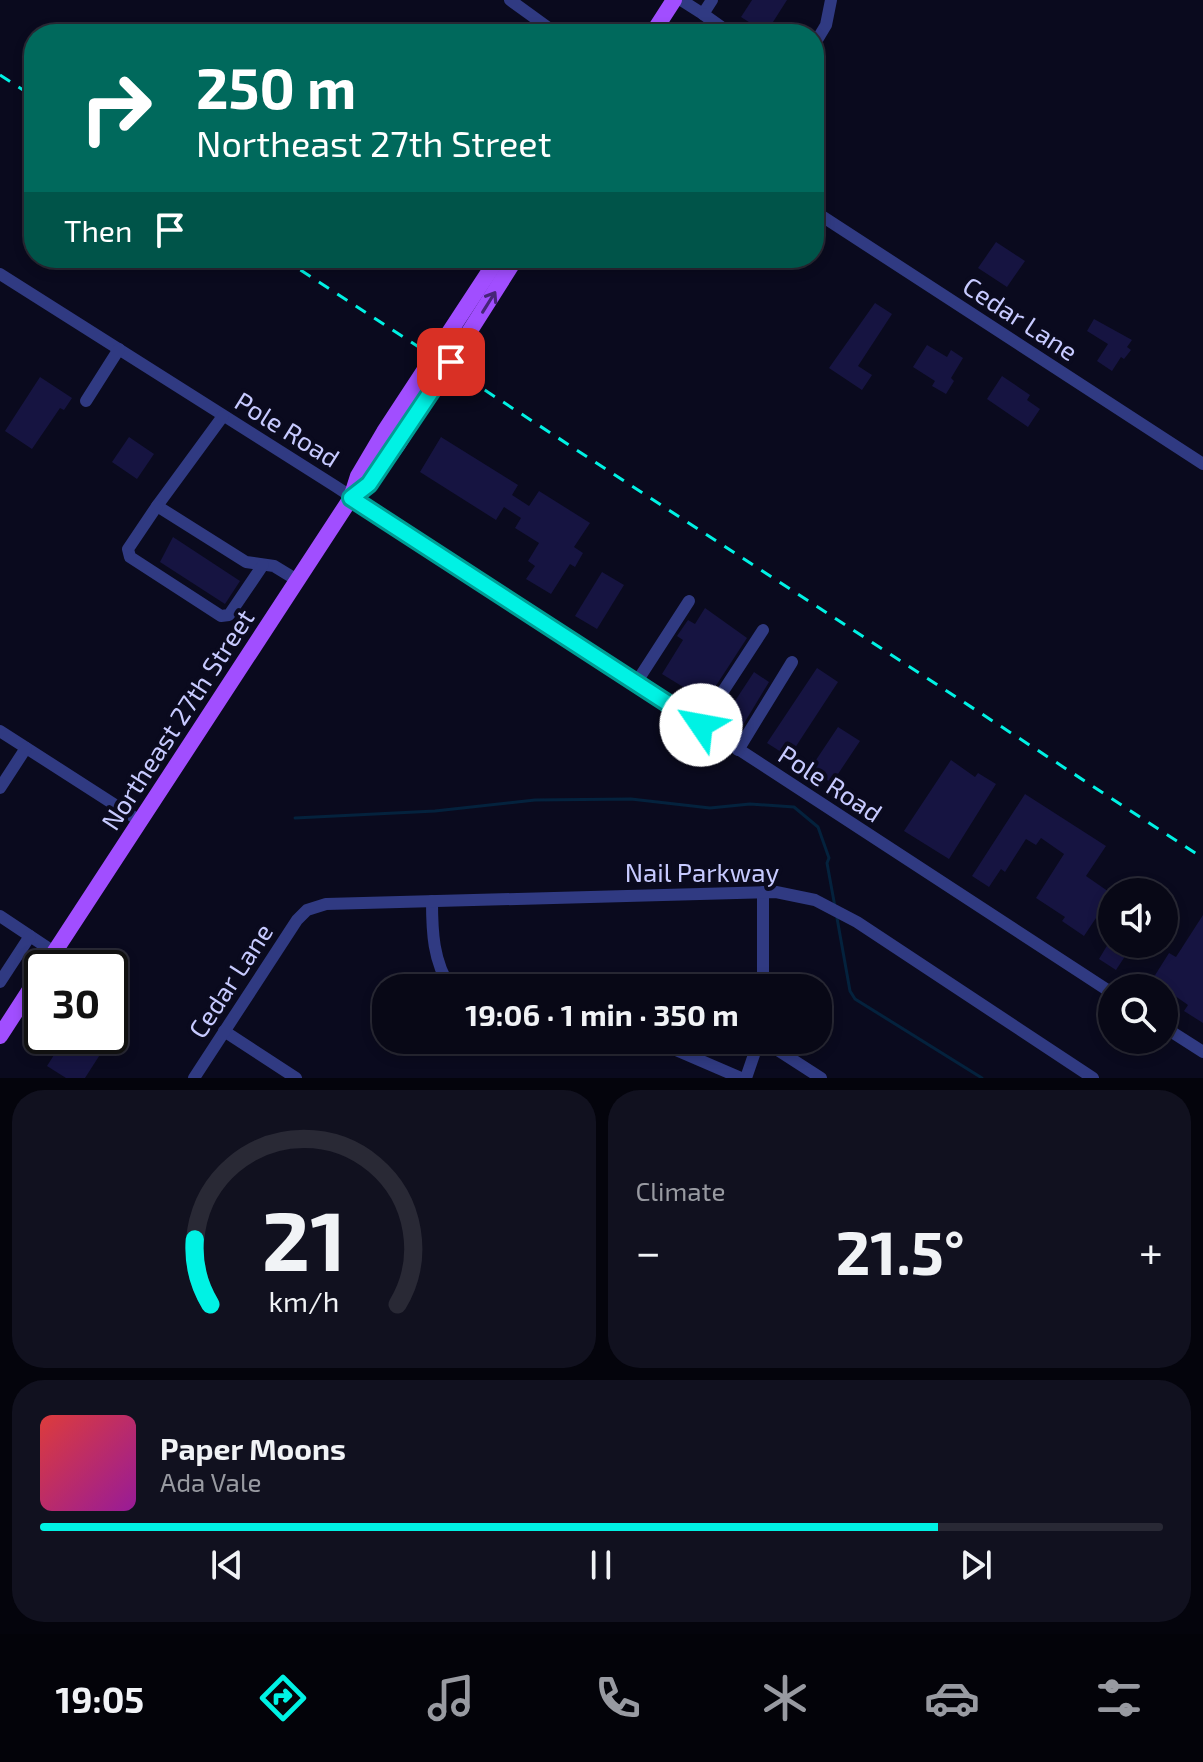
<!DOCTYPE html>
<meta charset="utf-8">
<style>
:root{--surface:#080816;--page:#11111f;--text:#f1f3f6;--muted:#989aa1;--line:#292935;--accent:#00f2e4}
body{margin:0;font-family:"Exo 2",sans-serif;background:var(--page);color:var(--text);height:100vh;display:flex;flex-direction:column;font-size:30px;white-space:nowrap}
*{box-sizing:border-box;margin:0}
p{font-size:26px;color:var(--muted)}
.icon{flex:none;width:44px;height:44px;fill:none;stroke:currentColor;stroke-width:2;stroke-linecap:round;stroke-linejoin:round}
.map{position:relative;height:1078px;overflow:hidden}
.sheet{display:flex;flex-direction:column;gap:12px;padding:12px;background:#04040c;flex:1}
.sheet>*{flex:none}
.top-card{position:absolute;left:24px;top:24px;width:800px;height:244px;border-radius:32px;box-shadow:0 4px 12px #0003,0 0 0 2px var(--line);background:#00695c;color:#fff;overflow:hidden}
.buttons{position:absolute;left:1098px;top:878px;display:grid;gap:16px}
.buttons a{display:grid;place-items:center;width:80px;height:80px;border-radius:50%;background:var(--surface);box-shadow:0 4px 12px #0003,0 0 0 2px var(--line);font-size:40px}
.speed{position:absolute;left:24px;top:950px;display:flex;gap:16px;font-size:40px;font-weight:700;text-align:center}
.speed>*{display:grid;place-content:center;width:104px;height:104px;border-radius:50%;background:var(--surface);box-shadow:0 4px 12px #0003,0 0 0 2px var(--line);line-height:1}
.speed .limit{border:4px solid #111;border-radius:12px;background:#fff;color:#111}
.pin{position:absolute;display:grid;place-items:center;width:68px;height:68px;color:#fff;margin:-34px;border-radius:16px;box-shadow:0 4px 12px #0006}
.me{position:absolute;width:88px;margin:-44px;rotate:303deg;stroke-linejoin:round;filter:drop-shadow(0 0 6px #0008)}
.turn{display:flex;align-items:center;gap:28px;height:168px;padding:0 40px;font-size:36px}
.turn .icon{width:104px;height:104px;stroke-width:2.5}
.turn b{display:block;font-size:56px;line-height:68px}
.then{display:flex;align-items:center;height:76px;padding:0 40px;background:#0003;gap:16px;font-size:30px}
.big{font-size:60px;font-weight:700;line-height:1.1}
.sheet .card{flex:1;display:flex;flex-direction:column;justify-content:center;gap:12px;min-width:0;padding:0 28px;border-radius:32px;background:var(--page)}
.sheet .dial{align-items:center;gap:0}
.dial svg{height:208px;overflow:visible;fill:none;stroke:var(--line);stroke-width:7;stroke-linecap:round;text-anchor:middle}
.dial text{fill:var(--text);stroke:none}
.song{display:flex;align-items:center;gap:24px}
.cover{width:96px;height:96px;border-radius:12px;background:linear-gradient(135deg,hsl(0 70% 55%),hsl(300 70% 35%))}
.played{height:8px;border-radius:4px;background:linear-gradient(90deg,var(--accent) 80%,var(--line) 80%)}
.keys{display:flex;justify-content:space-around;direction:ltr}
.heat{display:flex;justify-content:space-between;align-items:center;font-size:44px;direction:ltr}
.sheet .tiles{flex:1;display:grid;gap:12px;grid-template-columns:1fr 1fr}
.card:last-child{grid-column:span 2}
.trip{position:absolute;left:372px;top:974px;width:460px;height:80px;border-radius:32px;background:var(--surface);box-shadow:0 4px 12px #0003,0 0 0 2px var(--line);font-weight:700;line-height:80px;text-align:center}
.tab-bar{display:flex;height:128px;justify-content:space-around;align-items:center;background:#030309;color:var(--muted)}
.tab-bar .icon{width:56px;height:56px}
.tab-bar .current{color:var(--accent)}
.tab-bar b{font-size:36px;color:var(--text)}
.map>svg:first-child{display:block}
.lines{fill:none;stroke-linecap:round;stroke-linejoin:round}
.stream{stroke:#04223d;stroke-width:3}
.building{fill:#161441}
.minor{stroke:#303a82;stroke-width:12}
.major{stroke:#a14eff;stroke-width:16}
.rail{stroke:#00f2e4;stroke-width:3;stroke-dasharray:12 10;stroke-linecap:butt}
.oneway{stroke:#462578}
.route-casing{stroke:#009d94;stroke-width:20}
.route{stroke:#00f2e4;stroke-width:14}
.labels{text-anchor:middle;stroke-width:8;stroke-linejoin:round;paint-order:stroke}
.street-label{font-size:26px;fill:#c7caff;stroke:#0a0a1e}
</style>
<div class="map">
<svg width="1203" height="1078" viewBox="0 0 1203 1078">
<rect width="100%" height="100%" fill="#0a0a1e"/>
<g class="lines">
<g class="stream">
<path d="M295 818 435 811 535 800 631 799 710 808 750 804 794 807 818 827 829 858 827 863 835 907"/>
<path d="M837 918 850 991 855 999 982 1078"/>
</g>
</g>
<g class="building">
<path d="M752 0H787L766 33 741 17Z"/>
<path d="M996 242 1025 261 1007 287 978 268Z"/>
<path d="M875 303 892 314 858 366 872 375 862 390 829 368Z"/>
<path d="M1094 319 1132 340 1127 347 1131 350 1124 359 1121 357 1112 371 1097 361 1108 344 1087 331Z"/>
<path d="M927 345 947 357 951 350 963 358 951 378 954 381 946 394 932 386 935 381 913 367Z"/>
<path d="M1002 376 1030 395 1027 400 1040 409 1028 427 987 399Z"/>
<path d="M40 377 72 398 64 410 60 408 32 449 5 431Z"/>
<path d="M129 437 154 454 137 479 112 462Z"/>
<path d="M441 437 518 485 512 495 529 506 539 491 590 523 574 547 583 553 575 567 570 564 551 594 526 579 535 566 528 561 539 543 515 528 521 518 504 507 496 520 420 472Z"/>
<path d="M173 537 240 581 225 604 160 562Z"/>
<path d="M602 572 624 585 597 629 575 616Z"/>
<path d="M705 608 747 638 706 701 662 674 683 640 677 636 688 620 695 624Z"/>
<path d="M817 668 838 682 789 757 767 743Z"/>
<path d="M754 672 769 682 743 725 724 714 731 703 733 704Z"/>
<path d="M838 727 860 741 832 783 810 769Z"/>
<path d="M951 760 975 777 978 773 996 784 949 859 904 831Z"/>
<path d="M1025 794 1106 846 1086 876 1112 894 1084 936 1062 921 1065 917 1036 898 1064 854 1041 838 1036 845 1026 839 1005 872 1001 869 989 887 972 876Z"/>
<path d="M1203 915V1023L1184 1011 1188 1005 1164 988H1147L1169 953 1176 957Z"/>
<path d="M1108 944H1133L1116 970 1099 959Z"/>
<path d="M66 1036H74L101 1053 85 1078H66L47 1066Z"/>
</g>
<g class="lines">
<g class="minor">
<path d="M510 0 557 34"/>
<path d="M681 0 703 14 712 0"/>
<path d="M703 14 731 34"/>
<path d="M814 45 826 25 831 0"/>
<path d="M814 211 1203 464"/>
<path d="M0 274 335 486 1112 993"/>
<path d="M86 401 119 349"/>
<path d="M223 416 157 506 246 562 274 566 297 580"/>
<path d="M157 506 128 549 130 557 221 616 229 615 263 565"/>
<path d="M636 683 689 601"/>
<path d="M701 725 763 630"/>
<path d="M0 731 140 821"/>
<path d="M738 750 792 662"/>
<path d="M0 788 26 748"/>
<path d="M432 901C432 931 433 962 451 988"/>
<path d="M0 916 54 952"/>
<path d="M0 982 30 936"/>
<path d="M763 988V892"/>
<path d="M1164 1027 1203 1052"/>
<path d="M224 1031 296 1078"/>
<path d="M527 1040 641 1042 676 1050 741 1078"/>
<path d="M758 1043 776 1049 821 1078"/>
<path d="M194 1078 297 920 307 910 326 904 776 892 815 900 857 922 1093 1078"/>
<path d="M746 1078 759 1040"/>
</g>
<g class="major">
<path d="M652 34 674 0"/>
<path d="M351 498 369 484 398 444 516 258"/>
<path d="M44 968 351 498 358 476 384 432 498 258"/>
<path d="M0 1036 42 971"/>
</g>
<g class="rail">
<path d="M0 75 34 97"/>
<path d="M282 258 1203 858"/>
</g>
</g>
<defs><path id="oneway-shaft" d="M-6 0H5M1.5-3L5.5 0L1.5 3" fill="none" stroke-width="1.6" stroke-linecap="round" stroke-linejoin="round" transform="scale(2)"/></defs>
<use class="oneway" href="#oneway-shaft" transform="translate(489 302) rotate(-58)"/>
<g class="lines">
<g class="route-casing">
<path id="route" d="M451 362 369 484 351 498 701 725"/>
</g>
<use href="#route" class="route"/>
</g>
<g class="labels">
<g class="street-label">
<text transform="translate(1020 319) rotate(33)" y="9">Cedar Lane</text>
<text transform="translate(287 430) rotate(32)" y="9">Pole Road</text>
<text transform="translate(178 720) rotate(-57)" y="9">Northeast 27th Street</text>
<text transform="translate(830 784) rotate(33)" y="9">Pole Road</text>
<text x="702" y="882">Nail Parkway</text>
<text transform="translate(231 981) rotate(-57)" y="9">Cedar Lane</text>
</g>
</g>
</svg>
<div class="buttons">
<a><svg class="icon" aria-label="sound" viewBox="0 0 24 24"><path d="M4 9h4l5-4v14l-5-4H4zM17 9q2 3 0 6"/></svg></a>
<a><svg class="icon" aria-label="search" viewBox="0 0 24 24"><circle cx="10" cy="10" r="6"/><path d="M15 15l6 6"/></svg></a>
</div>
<div class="speed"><div class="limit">30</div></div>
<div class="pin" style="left:451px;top:362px;background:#d93025"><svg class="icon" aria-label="arrive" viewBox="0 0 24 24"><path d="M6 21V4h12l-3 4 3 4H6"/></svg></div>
<svg class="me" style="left:701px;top:725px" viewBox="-20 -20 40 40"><circle r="19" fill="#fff"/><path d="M0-13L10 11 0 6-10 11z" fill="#00f2e4"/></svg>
<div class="trip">19:06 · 1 min · 350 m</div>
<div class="top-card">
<div class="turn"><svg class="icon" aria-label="right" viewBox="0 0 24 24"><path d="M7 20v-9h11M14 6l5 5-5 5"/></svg><div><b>250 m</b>Northeast 27th Street</div></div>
<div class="then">Then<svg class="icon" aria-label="arrive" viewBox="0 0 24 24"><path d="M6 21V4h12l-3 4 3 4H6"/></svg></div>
</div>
</div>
<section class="sheet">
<div class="tiles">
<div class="card dial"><svg viewBox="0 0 100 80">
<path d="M14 69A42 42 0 1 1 86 69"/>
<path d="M14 69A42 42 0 0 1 8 44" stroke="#00f2e4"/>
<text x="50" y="56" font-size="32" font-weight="700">21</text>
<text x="50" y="72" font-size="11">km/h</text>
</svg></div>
<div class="card"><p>Climate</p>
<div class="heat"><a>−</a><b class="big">21.5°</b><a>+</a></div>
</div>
<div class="card">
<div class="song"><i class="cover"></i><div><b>Paper Moons</b><p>Ada Vale</p></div></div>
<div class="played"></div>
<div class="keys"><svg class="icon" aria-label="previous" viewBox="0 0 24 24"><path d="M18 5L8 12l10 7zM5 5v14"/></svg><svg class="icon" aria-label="pause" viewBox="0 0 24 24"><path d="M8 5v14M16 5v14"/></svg><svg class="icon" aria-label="next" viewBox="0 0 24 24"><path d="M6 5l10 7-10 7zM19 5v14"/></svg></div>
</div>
</div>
</section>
<nav class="tab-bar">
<b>19:05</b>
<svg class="icon current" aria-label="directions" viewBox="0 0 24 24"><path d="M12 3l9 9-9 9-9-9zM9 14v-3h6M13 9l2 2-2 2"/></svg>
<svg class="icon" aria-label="music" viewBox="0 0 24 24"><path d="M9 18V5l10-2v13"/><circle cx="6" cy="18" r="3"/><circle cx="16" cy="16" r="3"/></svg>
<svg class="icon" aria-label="phone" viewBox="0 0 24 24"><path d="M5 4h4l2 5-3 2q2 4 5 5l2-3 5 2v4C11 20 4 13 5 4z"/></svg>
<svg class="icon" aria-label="climate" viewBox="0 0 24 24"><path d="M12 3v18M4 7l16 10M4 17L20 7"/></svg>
<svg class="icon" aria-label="car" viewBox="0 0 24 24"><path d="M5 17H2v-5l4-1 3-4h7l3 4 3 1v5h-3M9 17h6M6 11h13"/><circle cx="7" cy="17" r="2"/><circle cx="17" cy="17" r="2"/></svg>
<svg class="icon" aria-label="filters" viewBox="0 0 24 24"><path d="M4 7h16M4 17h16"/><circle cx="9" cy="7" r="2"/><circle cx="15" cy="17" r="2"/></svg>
</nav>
